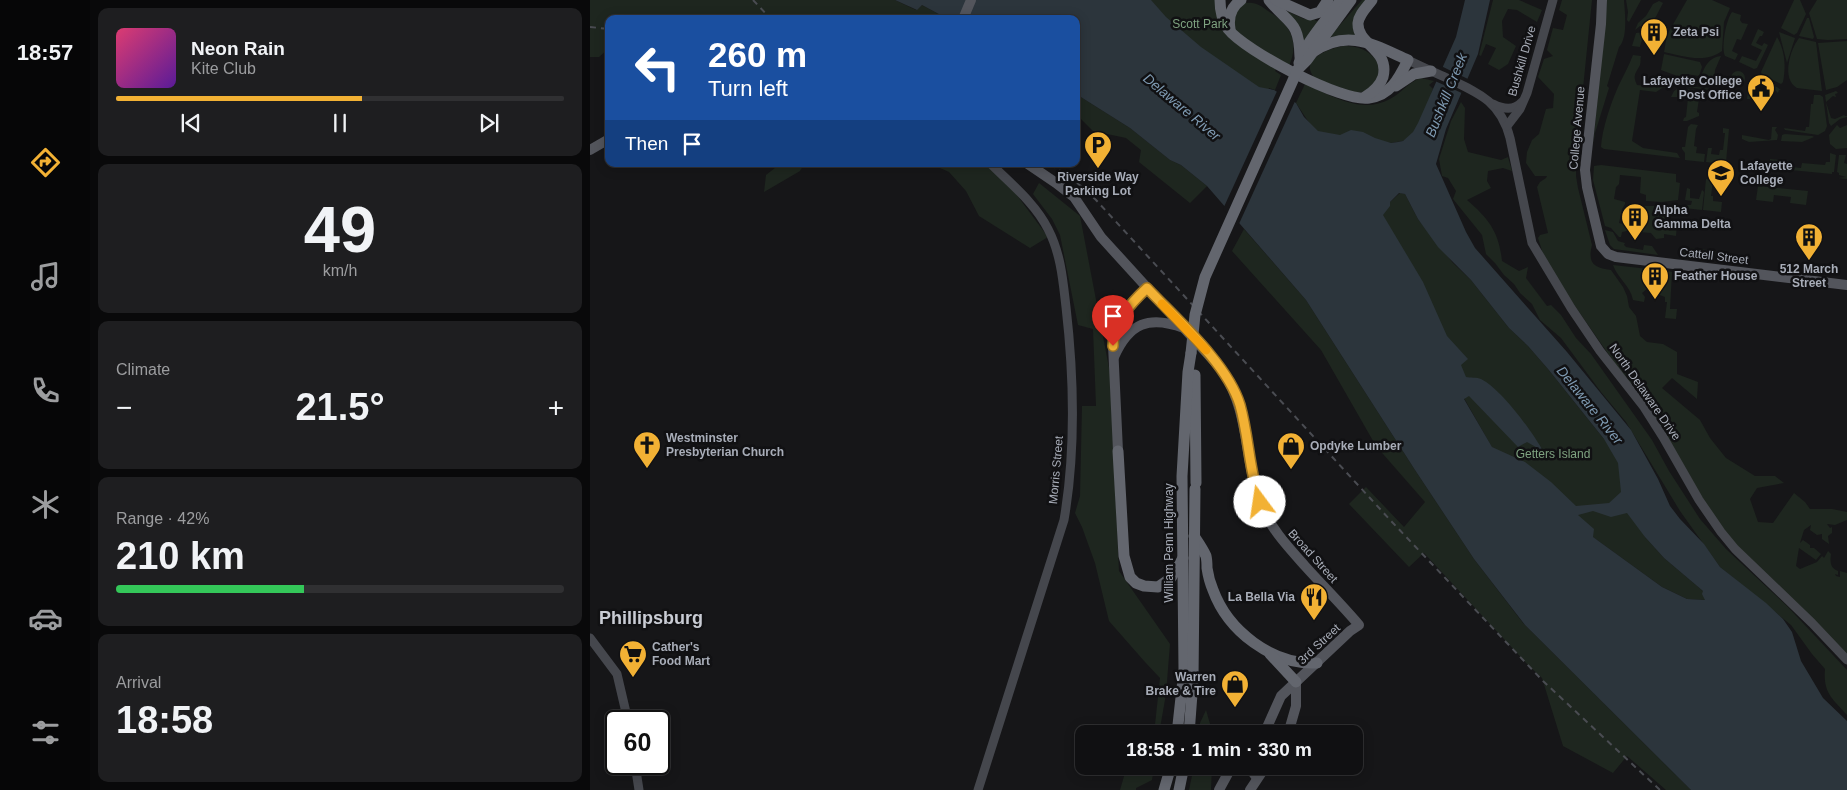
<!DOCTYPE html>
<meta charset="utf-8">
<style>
:root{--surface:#101012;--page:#1e1e20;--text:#f1f3f6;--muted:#9c9d9f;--line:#303032;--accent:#f2b134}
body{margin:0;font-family:Helvetica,sans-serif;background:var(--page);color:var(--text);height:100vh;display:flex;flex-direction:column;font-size:19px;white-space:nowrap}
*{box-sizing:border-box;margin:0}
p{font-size:16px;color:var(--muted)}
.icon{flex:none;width:28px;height:28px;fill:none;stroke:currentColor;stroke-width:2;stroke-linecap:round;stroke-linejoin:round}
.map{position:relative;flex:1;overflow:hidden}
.sheet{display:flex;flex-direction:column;gap:8px;padding:8px;background:#09090a;width:500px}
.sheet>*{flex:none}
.guide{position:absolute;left:15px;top:15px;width:475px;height:152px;border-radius:10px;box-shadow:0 2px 12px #0003,0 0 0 1px var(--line);background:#1a4fa0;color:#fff;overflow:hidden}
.speed{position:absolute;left:15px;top:710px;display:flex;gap:10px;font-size:25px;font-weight:700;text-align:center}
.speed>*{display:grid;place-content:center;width:65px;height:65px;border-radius:50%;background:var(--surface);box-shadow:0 2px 12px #0003,0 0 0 1px var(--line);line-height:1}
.speed .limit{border:2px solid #111;border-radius:8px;background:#fff;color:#111}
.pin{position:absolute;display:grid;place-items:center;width:42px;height:42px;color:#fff;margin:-51px -21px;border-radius:50% 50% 50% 0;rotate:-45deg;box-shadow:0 0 5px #0007}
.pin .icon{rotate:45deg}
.me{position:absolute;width:55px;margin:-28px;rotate:346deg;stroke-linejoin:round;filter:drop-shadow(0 0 4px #0008)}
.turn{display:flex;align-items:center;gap:18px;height:105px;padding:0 20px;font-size:22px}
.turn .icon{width:65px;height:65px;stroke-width:2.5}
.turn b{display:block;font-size:35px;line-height:42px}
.then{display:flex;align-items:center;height:48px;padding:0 20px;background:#0003;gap:10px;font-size:19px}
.big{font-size:38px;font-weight:800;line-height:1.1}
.sheet .widget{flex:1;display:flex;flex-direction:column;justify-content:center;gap:8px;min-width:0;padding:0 18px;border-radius:10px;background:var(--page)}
.sheet .dial{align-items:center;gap:0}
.dial b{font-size:65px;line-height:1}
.song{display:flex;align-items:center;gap:15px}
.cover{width:60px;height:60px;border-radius:8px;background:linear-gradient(135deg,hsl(340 70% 55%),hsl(270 70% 35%))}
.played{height:5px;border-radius:2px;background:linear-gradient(90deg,var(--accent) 55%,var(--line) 55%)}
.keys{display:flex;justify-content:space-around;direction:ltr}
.heat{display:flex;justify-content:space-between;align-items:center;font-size:28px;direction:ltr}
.charge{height:8px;border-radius:4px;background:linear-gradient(90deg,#34c759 42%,var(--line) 0)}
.trip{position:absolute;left:485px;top:725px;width:288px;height:50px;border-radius:10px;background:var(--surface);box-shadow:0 2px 12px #0003,0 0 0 1px var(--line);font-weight:800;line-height:50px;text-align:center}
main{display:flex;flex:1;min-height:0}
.tabs{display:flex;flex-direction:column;width:90px;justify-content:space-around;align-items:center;background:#060607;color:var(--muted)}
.tabs .icon{width:35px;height:35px}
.tabs .selected{color:var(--accent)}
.tabs b{font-size:22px;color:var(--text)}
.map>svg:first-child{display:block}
.green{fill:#1e261f}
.water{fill:#2c353c;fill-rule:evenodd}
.pier{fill:#161618}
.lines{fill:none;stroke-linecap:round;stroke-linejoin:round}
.secondary{stroke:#45474d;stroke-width:9}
.primary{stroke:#53555c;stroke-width:10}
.highway{stroke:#63666e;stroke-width:11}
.rail{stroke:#4a4c52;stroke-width:2;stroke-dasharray:6 5;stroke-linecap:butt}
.highway-bridge{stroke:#63666e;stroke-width:11}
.route-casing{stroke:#9d7322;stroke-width:12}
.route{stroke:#f2b134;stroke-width:9}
.slow{stroke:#f59e0b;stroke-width:9}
.labels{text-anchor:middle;stroke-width:5;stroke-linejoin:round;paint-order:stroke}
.park-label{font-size:12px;fill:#7fa381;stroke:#111113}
.poi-label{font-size:12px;font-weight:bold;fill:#a8adb8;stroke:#111113;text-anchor:start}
.street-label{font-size:12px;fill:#a8adb8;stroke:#111113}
.water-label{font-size:14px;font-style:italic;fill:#7f9bb3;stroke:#111113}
.district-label{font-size:18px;font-weight:bold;fill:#c9ccd4;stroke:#111113}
</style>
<main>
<nav class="tabs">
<b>18:57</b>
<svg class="icon selected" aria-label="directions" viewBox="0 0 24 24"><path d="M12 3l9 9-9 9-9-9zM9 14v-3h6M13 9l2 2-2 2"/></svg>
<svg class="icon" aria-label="music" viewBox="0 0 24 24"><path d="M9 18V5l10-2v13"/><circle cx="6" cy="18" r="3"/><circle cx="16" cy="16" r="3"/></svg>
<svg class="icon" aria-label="phone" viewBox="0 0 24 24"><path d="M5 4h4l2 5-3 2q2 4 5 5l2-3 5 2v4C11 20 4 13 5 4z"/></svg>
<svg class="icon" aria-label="climate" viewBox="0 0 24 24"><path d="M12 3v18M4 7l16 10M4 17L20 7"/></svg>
<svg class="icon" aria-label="car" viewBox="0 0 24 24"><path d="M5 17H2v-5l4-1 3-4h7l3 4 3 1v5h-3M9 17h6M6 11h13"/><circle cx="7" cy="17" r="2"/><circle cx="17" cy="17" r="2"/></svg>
<svg class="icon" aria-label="filters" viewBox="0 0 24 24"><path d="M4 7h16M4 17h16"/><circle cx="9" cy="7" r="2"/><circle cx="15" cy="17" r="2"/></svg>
</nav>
<section class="sheet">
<div class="widget">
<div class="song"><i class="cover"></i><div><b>Neon Rain</b><p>Kite Club</p></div></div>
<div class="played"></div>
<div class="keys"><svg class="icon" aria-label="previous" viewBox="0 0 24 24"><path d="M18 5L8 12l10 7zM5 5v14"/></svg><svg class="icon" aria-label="pause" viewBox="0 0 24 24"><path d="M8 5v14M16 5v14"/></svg><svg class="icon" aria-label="next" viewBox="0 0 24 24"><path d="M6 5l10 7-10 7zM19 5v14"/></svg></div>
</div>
<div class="widget dial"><b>49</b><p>km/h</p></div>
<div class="widget"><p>Climate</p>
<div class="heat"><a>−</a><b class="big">21.5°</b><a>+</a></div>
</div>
<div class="widget"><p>Range · 42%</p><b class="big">210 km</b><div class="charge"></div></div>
<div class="widget"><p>Arrival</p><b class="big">18:58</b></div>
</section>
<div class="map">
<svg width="1257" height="790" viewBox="0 0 1257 790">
<rect width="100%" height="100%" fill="#161618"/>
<g class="green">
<path d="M0 0H305L326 10 332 5 358 19H19V48L9 57H0Z"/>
<path d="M548 0H630L633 19 688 65 685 71 691 75 685 90 679 88 674 99Z"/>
<path d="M772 0H777L766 12 768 37 741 38 742 34Z"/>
<path d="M903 0H929L952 10 947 22 927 10 918 9 912 21 913 37 926 46 918 64 909 70 898 64 906 48 896 44 891 56 889 55Z"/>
<path d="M972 0H1002L986 157V176L988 188 1002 245C997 264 1005 268 1021 270L1033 287 1037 296 1039 307 1046 316 1050 336 1057 342 1073 344 1087 352V374L1108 382 1107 399 1082 378 1072 388 1110 420 1120 438 1136 458 1165 476H1185L1194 483 1167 488 1160 499 1168 522 1183 523 1204 493 1215 502 1220 509H1242L1257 512V520L1245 525 1237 524 1240 528 1242 527V533L1238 536 1239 544 1232 539V534L1227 535 1220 530 1221 525 1214 530 1210 543 1213 540 1220 545V548H1224L1231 554 1226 560 1209 548 1206 566 1210 569 1227 562 1232 556 1234 558 1238 551 1241 554C1240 562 1240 568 1248 571V575L1245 574 1246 576 1250 577V571L1257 573V655L1167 567 1141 539 1122 513 1035 378 978 296 954 257 948 238 950 235 958 233 947 187 950 182 956 178 957 176H945L936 163 937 152 942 140 949 134 956 109 963 108 964 94 948 77 954 59 963 56 957 50 963 28 973 30 977 15 969 10Z"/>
<path d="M1017 0H1034C1035 14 1038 38 1029 47L1017 86 1019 88 1005 133 1003 147Z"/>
<path d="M1036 0H1051L1039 22 1037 20 1038 12Z"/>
<path d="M1097 0H1122L1140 8 1134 22 1132 51C1115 64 1093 56 1074 52L1077 35Z"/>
<path d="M1204 0H1210L1216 14 1207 33 1204 35 1191 28Z"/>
<path d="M1227 0H1257V39L1238 40 1227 39 1219 13Z"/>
<path d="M655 1 657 3C666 2 671 6 678 11 700 24 710 41 699 66L675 53 644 29 646 7Z"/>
<path d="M1069 1 1073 3 1060 28 1067 32H1071L1073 28 1077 31 1074 39H1072V36L1059 34 1058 37C1052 37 1051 42 1050 47L1042 46 1046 33 1055 32 1057 35V30L1050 26 1045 30 1048 23 1056 16 1063 4Z"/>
<path d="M693 9 714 19H724L726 21 730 20 712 44Z"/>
<path d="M1142 12 1151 15 1150 20 1152 23 1158 24 1151 40 1147 39 1142 51 1148 54 1145 60 1135 56C1131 47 1136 20 1142 12Z"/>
<path d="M1217 18H1219L1224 37 1223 39 1209 36Z"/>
<path d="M1168 29 1174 32 1172 36H1170L1166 43 1172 46 1174 43 1178 45 1167 68 1164 69 1149 62 1152 56 1166 61 1172 50 1161 45Z"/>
<path d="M1189 32 1205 38 1197 63Z"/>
<path d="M1187 37C1195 50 1196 67 1193 82L1191 84 1172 75 1171 72Z"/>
<path d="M1209 38 1226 42 1232 91 1207 88C1191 79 1200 50 1209 38Z"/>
<path d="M1257 41V80L1247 87 1236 90 1228 43Z"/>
<path d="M753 46C771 46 780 51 790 65L787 81 774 92H763L724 78C722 74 719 70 720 66 723 54 743 48 753 46Z"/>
<path d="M1074 54 1110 62 1112 67 1109 76 1096 74 1090 77 1071 70Z"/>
<path d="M1043 55 1051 56C1050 59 1051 62 1050 65 1046 73 1042 75 1047 85L1056 86 1073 84 1074 86 1079 84V80L1084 84 1122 89 1121 90 1087 86 1072 88 1066 92 1050 90 1042 141 1053 148 1087 153 1090 158 1014 149 1011 147C1012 129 1021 103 1028 87 1033 76 1039 66 1043 55Z"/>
<path d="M1131 56 1125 70 1124 81 1123 78 1111 76C1115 66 1119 57 1131 56Z"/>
<circle cx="1148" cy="78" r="7"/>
<path d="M831 78 844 81 839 85 843 89 827 134 813 141 801 143 730 139 706 103 715 84C741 95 771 115 800 99 812 93 818 82 831 78Z"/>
<path d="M1166 78 1187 87 1191 90H1189L1188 93C1181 85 1172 86 1166 95L1161 94 1160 99H1157L1158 91Z"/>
<path d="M1089 88 1122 92V95L1112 94 1111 99H1109L1107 112 1109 113V116L1097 121H1093L1094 118 1096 117 1098 98H1096V93L1088 91 1087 97H1081L1084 91Z"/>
<path d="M1246 91 1248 93 1245 94 1246 97 1243 96 1236 102 1241 118 1245 119 1254 115 1255 116H1257V117L1250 119 1241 126 1239 123 1235 95Z"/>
<path d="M486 94 540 128 580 160 591 165 617 186 600 203 549 162 551 150 536 138 503 131 486 114Z"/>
<path d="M1224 95H1230L1233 97 1237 126 1235 131 1228 135 1195 130 1194 128 1215 131 1216 127H1219L1221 104H1223Z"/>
<path d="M871 102 875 108 874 139 878 152 911 160 918 157 922 171 913 168 898 171 897 181 901 188 877 200C899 219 909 232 912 261L929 271 938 267 936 278 957 306 961 305 971 315 986 338 1001 354 1062 440 1079 471 1110 519 1136 549 1197 606 1257 670V715C1242 698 1233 693 1235 669L1222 654 1201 625 1130 567 1090 511 1036 422 1011 392 971 338 950 320 942 304 930 293 924 284 914 275 905 263 896 254 892 235 863 199 866 191 858 178 852 176 849 159 861 121Z"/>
<path d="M1101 124 1108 125 1106 129 1104 146 1107 147 1106 153 1115 154 1114 162 1095 160V153L1092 149V147H1095L1098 127Z"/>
<path d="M1247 125 1250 128 1257 125V148L1246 149 1240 144 1239 135Z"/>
<path d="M1182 127H1187L1185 130 1188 135 1187 140 1159 142 1152 139V135L1179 140 1181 139Z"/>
<path d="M1133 128 1139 129 1136 162 1132 164 1116 162 1118 148H1122L1121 154 1129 155 1130 150H1133L1135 133H1133Z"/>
<path d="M1195 134 1222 136 1224 137 1212 142 1191 141 1192 135Z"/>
<path d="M1240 153 1246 155 1244 172H1242V174L1179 168 1180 159 1202 161V167L1211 168 1212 163 1235 165 1236 162H1240Z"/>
<path d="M1249 155H1256L1254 163 1257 164V179L1248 178 1256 177 1249 175V173L1247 172Z"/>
<path d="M190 164H214L210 171 174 192 176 175Z"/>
<path d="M341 164H399L420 186 458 237 440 248 389 216 376 191 359 172Z"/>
<path d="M1011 165 1086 174V182L1090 183 1088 200 1072 202 1056 201V195L1050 193 1051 177 1030 175 1029 184 1026 187 1024 199 1035 202V204L1032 209 1029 223 1048 228 1050 209 1055 206H1080L1078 223 1087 224 1086 236 1074 234V238L1066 239 1061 233 1037 231 1032 232 1031 237H1029L1021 228 1015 226 1003 180 1004 166Z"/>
<path d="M1116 179 1123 180 1121 196H1123V201L1132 202 1131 212 1113 210Z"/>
<path d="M449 183 490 216 520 373 529 571 580 644 576 694 569 734H564L570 678 555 662 519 621 505 563 492 527 485 513 490 496 492 406H506L503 329 488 325 470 235 462 219 443 194Z"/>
<path d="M1168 186 1218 191 1216 205 1200 203 1201 197 1184 195 1183 202 1166 200Z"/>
<path d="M1097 188 1100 189V198L1109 199 1112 190 1114 192 1112 210 1094 208 1095 205H1101L1102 201 1095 200Z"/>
<path d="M810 193 815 194 828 219 863 263 881 280 919 328 938 346 958 369 1014 439 1024 446 1055 537 1074 558 1113 591 1116 600 1097 599 1072 587 1007 540 926 490 857 368 782 212 800 202Z"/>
<path d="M654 229 716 300 825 470 884 559 933 623 1101 790H1076L1037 756 1023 773 973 746 952 678 938 665 834 553 819 567 759 504 776 487 814 527 835 502 786 446 731 350 642 251Z"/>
<path d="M1015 230 1023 232 1028 241 1035 243 1034 245 1036 247 1053 250 1054 245 1062 246 1068 255 1024 249 1020 245Z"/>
<path d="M1091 247 1126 251 1125 260 1090 256Z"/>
<path d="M1023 265 1076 271 1074 285 1066 292 1061 291 1058 288 1052 293 1055 297 1054 302 1043 300C1040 285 1028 279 1023 265Z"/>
<path d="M1078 271 1082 272 1080 309H1087L1086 319 1075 318 1077 302H1075V297L1067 294 1075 287Z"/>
<path d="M616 710 623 734H608L610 723Z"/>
<path d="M537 766H564L562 780 546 788V790H530Z"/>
<path d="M604 766H622L621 790H599Z"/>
</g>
<path class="water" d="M305 0H561L576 17 611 47 669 87 684 90 706 103 714 117 728 131 750 135 761 130 773 132 785 138 801 143 808 142 813 141 823 132 828 123 866 37 875 0H900L888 54 856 129 846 164 876 232 885 248 977 352 1041 430 1068 479 1080 506 1090 519 1114 544 1130 567 1176 603 1193 619 1202 632 1211 661 1233 698 1257 721V790H1101L935 625 884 559 825 470 716 300 617 186 591 165 580 160 540 128 486 94V19H358L332 5 327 10ZM809 193 815 194 828 219 848 247 881 280 919 328 938 346 958 369 1014 439 1028 463 1031 492 1019 503 986 506 961 482 935 462 902 447 874 399 879 396 928 447 937 442 953 451C942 431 911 389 891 379 887 377 880 378 876 377L871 365 878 359 857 336 833 282 793 215 800 206V202ZM1003 511 1021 517 1037 513 1055 537 1074 558 1113 591 1112 594 1115 600 1097 599 1072 587 1003 537 1004 529 988 515Z"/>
<g class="pier">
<path d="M851 66 880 80 874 94 845 81Z"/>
<path d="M688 89 706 99 648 226 633 209Z"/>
</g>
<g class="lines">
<g class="secondary">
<path d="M818 60C832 67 846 73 861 80 891 94 911 103 920 138L942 243 981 308 1010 351 1054 407 1073 437 1109 500 1131 532 1145 549 1222 623 1257 660"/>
<path d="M903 104C913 109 924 111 932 102"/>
<path d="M917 126 930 109 937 93 963 0"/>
<path d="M0 638 27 674 38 721"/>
<path d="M45 764 49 790"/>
<path d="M388 790 474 520C486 450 484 377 476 307 473 281 471 254 458 229 445 203 421 184 401 164"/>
</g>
<g class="primary">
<path d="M1012 0 1011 24 995 170 997 187 1011 246 1018 254 1026 257 1257 285"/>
<path d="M373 19 381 0"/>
<path d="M0 150 19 139"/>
<path d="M438 164 466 183 484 197 511 237 632 370C661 415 653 459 671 505 681 529 698 547 715 566 733 586 752 605 769 625L760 631 691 696 674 734"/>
<path d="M524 357C539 323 559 315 594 328"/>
<path d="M528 451 523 345C523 321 541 303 557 288"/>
<path d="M698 734 706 706V682"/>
<path d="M658 766 667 778"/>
<path d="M629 790 642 766"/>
<path d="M660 790 676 766"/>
</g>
<g class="highway">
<path d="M630 0C630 10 632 20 638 29 655 51 753 103 779 98 801 95 809 78 818 60 784 45 758 28 723 52"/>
<path d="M679 0C699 25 709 20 710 57"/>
<path d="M686 0 720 15 730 12 738 0"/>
<path d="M640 29C638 17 641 7 651 0"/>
<path d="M709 63C713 46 740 15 751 0"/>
<path d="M708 69 717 60 761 0"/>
<path d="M806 86 824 74 841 71"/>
<path d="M775 97C783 92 790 86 793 77 800 49 767 45 768 23 769 14 777 7 782 0"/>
<path d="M605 375 606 483"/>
<path d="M528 451 534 556 540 577 546 583 554 586 568 587 581 578 593 558"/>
<path d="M604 536C608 542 613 549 616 556 617 560 617 564 617 568 618 575 620 583 623 590 638 631 682 665 727 663"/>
<path d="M680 654 706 682"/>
<path d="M587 734 594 670 592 476 598 372 601 353"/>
<path d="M599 734 603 680 605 489"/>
<path d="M574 790 581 766"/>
<path d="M589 790 594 766"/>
</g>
<g class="rail">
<path d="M163 0 181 19"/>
<path d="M0 27 19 29"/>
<path d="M460 164 484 180 506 200 802 522 953 681 1070 790"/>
</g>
<path class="highway-bridge" d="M601 353 605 315 615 277 708 69"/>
</g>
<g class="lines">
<g class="route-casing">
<path id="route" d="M523 346C523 322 541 303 557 288 587 320 637 363 650 405 659 437 659 471 670 502"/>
</g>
<use href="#route" class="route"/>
<path class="slow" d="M572 304 616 350"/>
</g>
<defs>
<g id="building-pin" transform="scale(1.4375)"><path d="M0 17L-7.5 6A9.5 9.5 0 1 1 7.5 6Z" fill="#f2b134" stroke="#111113"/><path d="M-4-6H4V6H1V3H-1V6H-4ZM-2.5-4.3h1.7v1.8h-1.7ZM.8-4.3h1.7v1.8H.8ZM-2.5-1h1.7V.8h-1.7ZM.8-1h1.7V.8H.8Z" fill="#111"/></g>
<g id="civic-pin" transform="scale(1.4375)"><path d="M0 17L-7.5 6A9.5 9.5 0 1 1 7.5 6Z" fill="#f2b134" stroke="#111113"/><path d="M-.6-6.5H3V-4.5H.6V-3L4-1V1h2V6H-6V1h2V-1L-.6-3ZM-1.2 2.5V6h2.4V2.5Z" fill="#111"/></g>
<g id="parking-pin" transform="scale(1.4375)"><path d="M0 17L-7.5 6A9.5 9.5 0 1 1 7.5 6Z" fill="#f2b134" stroke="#111113"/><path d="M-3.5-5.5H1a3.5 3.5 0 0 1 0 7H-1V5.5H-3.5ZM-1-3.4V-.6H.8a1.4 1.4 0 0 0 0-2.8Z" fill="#111"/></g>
<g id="university-pin" transform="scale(1.4375)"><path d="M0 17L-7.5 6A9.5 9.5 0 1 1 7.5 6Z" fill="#f2b134" stroke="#111113"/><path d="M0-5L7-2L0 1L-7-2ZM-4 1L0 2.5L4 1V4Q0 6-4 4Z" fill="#111"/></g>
<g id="church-pin" transform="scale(1.4375)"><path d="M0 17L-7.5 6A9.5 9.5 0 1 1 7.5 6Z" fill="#f2b134" stroke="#111113"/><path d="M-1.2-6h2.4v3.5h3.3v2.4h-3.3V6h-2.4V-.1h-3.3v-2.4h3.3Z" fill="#111"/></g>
<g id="shop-pin" transform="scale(1.4375)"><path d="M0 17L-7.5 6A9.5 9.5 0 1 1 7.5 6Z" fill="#f2b134" stroke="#111113"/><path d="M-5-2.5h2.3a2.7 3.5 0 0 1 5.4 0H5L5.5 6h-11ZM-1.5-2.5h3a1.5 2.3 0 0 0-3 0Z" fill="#111"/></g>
<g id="restaurant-pin" transform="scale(1.4375)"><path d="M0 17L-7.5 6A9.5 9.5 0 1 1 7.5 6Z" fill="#f2b134" stroke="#111113"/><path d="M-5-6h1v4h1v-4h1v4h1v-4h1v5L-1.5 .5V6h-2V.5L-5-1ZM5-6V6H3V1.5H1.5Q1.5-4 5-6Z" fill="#111"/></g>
<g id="supermarket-pin" transform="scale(1.4375)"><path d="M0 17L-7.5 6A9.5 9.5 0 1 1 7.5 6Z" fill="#f2b134" stroke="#111113"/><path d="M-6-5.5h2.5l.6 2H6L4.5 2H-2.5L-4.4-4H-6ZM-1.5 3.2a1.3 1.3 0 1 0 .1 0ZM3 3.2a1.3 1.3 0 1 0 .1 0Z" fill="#111"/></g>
</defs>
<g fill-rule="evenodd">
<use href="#building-pin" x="1064" y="32"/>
<use href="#civic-pin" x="1171" y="88"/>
<use href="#parking-pin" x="508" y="145"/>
<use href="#university-pin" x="1131" y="173"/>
<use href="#building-pin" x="1045" y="217"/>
<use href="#building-pin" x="1219" y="237"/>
<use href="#building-pin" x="1065" y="276"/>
<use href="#church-pin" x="57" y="445"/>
<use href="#shop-pin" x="701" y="446"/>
<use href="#restaurant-pin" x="724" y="597"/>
<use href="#supermarket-pin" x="43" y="654"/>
<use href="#shop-pin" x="645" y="684"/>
</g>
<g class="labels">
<g class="park-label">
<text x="610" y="28">Scott Park</text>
<text x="963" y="458">Getters Island</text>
</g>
<g class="poi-label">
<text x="1083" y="36">Zeta Psi</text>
<text x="1152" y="85" text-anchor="end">Lafayette College<tspan x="1152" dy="14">Post Office</tspan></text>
<text x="1150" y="170">Lafayette<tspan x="1150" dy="14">College</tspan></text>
<text x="508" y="181" text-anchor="middle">Riverside Way<tspan x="508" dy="14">Parking Lot</tspan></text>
<text x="1064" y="214">Alpha<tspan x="1064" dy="14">Gamma Delta</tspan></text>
<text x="1219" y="273" text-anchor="middle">512 March<tspan x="1219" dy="14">Street</tspan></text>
<text x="1084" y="280">Feather House</text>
<text x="76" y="442">Westminster<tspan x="76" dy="14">Presbyterian Church</tspan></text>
<text x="720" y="450">Opdyke Lumber</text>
<text x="705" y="601" text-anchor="end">La Bella Via</text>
<text x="62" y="651">Cather's<tspan x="62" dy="14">Food Mart</tspan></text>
<text x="626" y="681" text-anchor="end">Warren<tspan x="626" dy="14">Brake &amp; Tire</tspan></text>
</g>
<g class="street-label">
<text transform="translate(932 61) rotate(-74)" y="4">Bushkill Drive</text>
<text transform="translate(987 128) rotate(-85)" y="4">College Avenue</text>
<text transform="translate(1124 256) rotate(7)" y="4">Cattell Street</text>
<text transform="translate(1055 392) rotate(55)" y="4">North Delaware Drive</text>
<text transform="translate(466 470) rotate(-85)" y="4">Morris Street</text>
<text transform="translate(579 543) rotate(-90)" y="4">William Penn Highway</text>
<text transform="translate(723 556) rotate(48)" y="4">Broad Street</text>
<text transform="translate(729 644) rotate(-43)" y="4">3rd Street</text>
</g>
<g class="water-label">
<text transform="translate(856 95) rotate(-68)" y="5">Bushkill Creek</text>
<text transform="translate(592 107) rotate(40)" y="5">Delaware River</text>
<text transform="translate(1000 405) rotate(51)" y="5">Delaware River</text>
</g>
<g class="district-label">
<text x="61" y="624">Phillipsburg</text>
</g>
</g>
</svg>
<div class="speed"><div class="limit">60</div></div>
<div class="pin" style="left:523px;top:346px;background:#d93025"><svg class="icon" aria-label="arrive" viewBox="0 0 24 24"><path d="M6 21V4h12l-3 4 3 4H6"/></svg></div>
<svg class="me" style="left:670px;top:502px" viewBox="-20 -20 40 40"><circle r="19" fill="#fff"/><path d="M0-13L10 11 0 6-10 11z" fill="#f2b134"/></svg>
<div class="trip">18:58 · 1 min · 330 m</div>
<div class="guide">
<div class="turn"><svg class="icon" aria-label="left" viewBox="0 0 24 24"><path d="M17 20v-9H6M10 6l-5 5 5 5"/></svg><div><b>260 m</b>Turn left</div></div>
<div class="then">Then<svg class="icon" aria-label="arrive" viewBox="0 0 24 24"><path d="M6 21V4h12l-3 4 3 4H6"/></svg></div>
</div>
</div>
</main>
